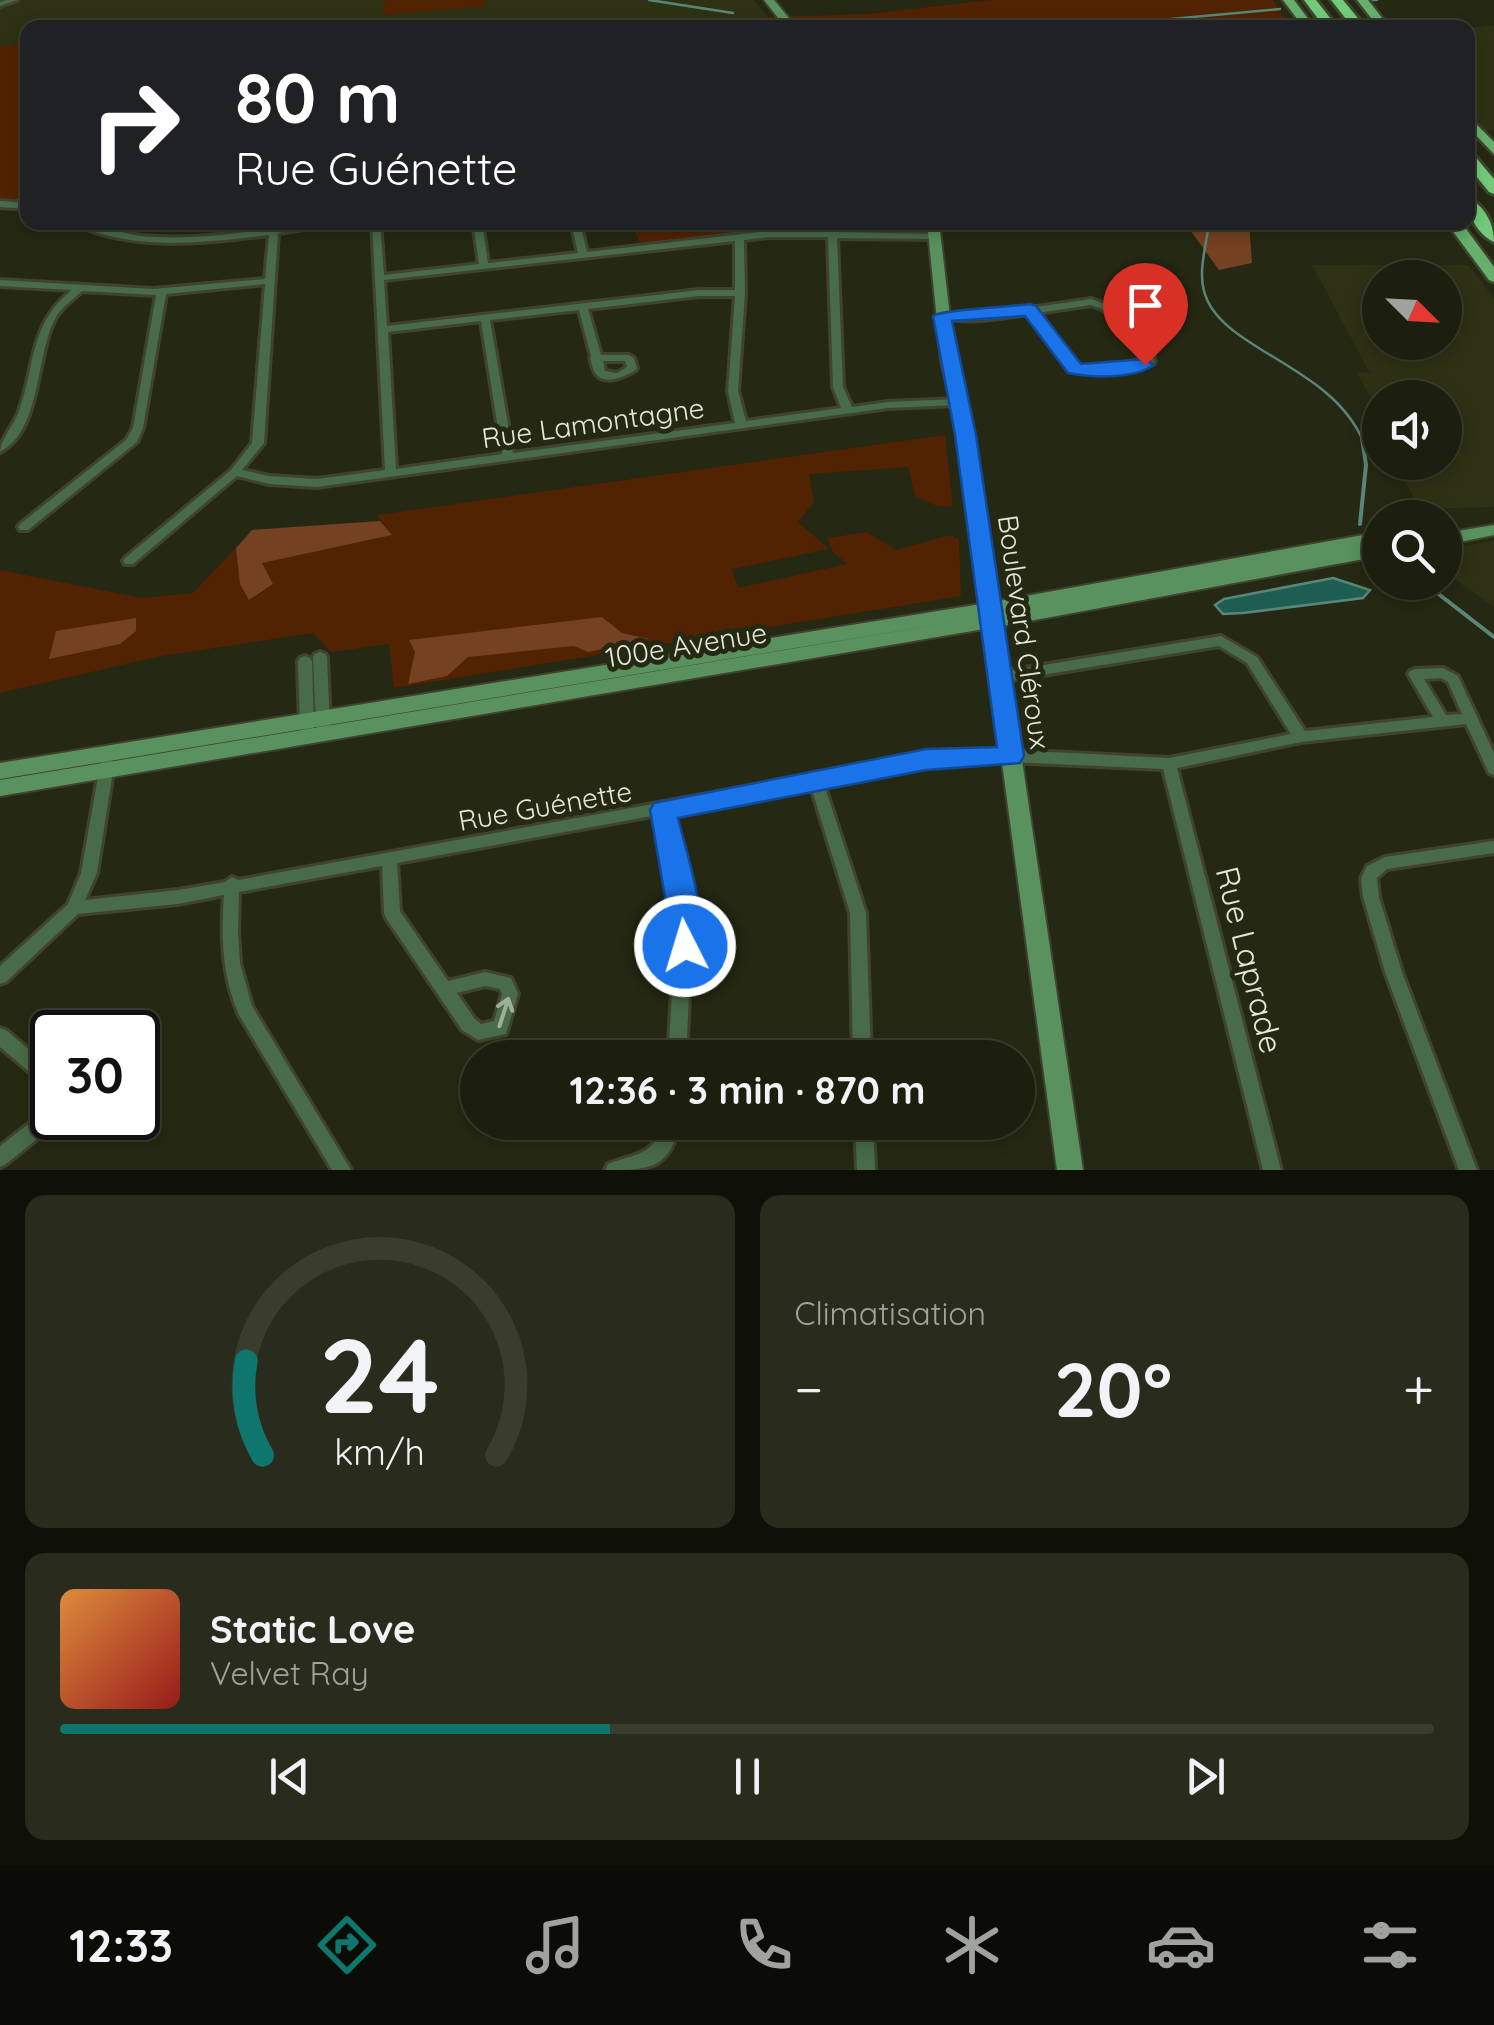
<!DOCTYPE html>
<html lang="fr">
<meta charset="utf-8">
<style>
:root{--surface:#1c1e0e;--page:#292b1c;--text:#f1f3f6;--muted:#a0a29e;--line:#3a3c2e;--accent:#0f766e}
body{margin:0;font-family:Quicksand,sans-serif;background:var(--page);color:var(--text);height:100vh;display:flex;flex-direction:column;font-size:38px;white-space:nowrap}
*{box-sizing:border-box;margin:0}
p{font-size:32px;color:var(--muted)}
.icon{flex:none;width:55px;height:55px;fill:none;stroke:currentColor;stroke-width:2;stroke-linecap:round;stroke-linejoin:round}
.map{position:relative;height:1170px;overflow:hidden}
.details{display:flex;flex-direction:column;gap:25px;padding:25px;background:#0f1008;flex:1}
.details>*{flex:none}
.guide{position:absolute;left:20px;top:20px;width:1455px;height:210px;border-radius:20px;box-shadow:0 5px 15px #0003,0 0 0 2px var(--line);background:#202124;color:#fff;overflow:hidden}
.needle{width:65px;rotate:114deg}
.tools{position:absolute;left:1362px;top:260px;display:grid;gap:20px}
.tools a{display:grid;place-items:center;width:100px;height:100px;border-radius:50%;background:var(--surface);box-shadow:0 5px 15px #0003,0 0 0 2px var(--line);font-size:50px}
.speed{position:absolute;left:30px;top:1010px;display:flex;gap:20px;font-size:50px;font-weight:700;text-align:center}
.speed>*{display:grid;place-content:center;width:130px;height:130px;border-radius:50%;background:var(--surface);box-shadow:0 5px 15px #0003,0 0 0 2px var(--line);line-height:1}
.speed .limit{border:5px solid #111;border-radius:15px;background:#fff;color:#111}
.pin{position:absolute;display:grid;place-items:center;width:85px;height:85px;color:#fff;margin:-102px -42px;border-radius:50% 50% 50% 0;rotate:-45deg;box-shadow:0 0 10px #0007}
.pin .icon{rotate:45deg}
.me{position:absolute;width:110px;margin:-55px;rotate:355deg;stroke-linejoin:round;filter:drop-shadow(0 0 8px #0008)}
.turn{display:flex;align-items:center;gap:35px;height:210px;padding:0 50px;font-size:45px}
.turn .icon{width:130px;height:130px;stroke-width:2.5}
.turn b{display:block;font-size:70px;line-height:85px}
.big{font-size:75px;font-weight:700;line-height:1.1}
.details .card{flex:1;display:flex;flex-direction:column;justify-content:center;gap:15px;min-width:0;padding:0 35px;border-radius:20px;background:var(--page)}
.details .dial{align-items:center;gap:0}
.dial svg{height:260px;overflow:visible;fill:none;stroke:var(--line);stroke-width:7;stroke-linecap:round;text-anchor:middle}
.dial text{fill:var(--text);stroke:none}
.song{display:flex;align-items:center;gap:30px}
.cover{width:120px;height:120px;border-radius:15px;background:linear-gradient(135deg,hsl(30 70% 55%),hsl(0 70% 35%))}
.played{height:10px;border-radius:5px;background:linear-gradient(90deg,var(--accent) 40%,var(--line) 40%)}
.keys{display:flex;justify-content:space-around;direction:ltr}
.heat{display:flex;justify-content:space-between;align-items:center;font-size:55px;direction:ltr}
.details .tiles{flex:1;display:grid;gap:25px;grid-template-columns:1fr 1fr}
.card:last-child{grid-column:span 2}
.trip{position:absolute;left:460px;top:1040px;width:575px;height:100px;border-radius:50px;background:var(--surface);box-shadow:0 5px 15px #0003,0 0 0 2px var(--line);font-weight:700;line-height:100px;text-align:center}
.menu{display:flex;height:160px;justify-content:space-around;align-items:center;background:#0b0c06;color:var(--muted)}
.menu .icon{width:70px;height:70px}
.menu .on{color:var(--accent)}
.menu b{font-size:45px;color:var(--text)}
.map>svg:first-child{display:block}
.built{fill:#2e3114;fill-rule:evenodd}
.green{fill:#522302}
.forest{fill:#744122}
.water{fill:#1e5d51;stroke:#5a867a;stroke-width:2.5}
.lines{fill:none;stroke-linecap:round;stroke-linejoin:round}
.stream-far1{stroke:#5a867a;stroke-width:2.5}
.stream{stroke:#5a867a;stroke-width:4}
.street-casing{stroke:#40432e;stroke-width:6}
.secondary-casing{stroke:#40432e;stroke-width:4}
.primary-casing{stroke:#40432e;stroke-width:5}
.highway-casing{stroke:#40432e;stroke-width:6}
.street{fill:#486b4a;fill-rule:evenodd}
.secondary{fill:#59925e;fill-rule:evenodd}
.primary{fill:#66b06c;fill-rule:evenodd}
.highway{fill:#71cb79;fill-rule:evenodd}
.oneway{stroke:#9eaf99}
.route{fill:#1a73e8;stroke:#114b97;stroke-width:2.5}
.labels{text-anchor:middle;stroke-width:10;stroke-linejoin:round;paint-order:stroke}
.street-label{font-size:28px;fill:#e5e7d9;stroke:#252812}
.near-street-label{font-size:32px;fill:#e5e7d9;stroke:#252812}
</style>
<div class="map">
<svg width="1494" height="1170" viewBox="0 0 1494 1170">
<rect width="100%" height="100%" fill="#252812"/>
<g class="built">
<path d="M0 0H754L768 17 655 28H28L27 43 0 47Z"/>
<path d="M1494 25V130L1484 132 1468 113V28Z"/>
<path d="M1312 265H1468L1494 298V507L1421 509 1393 463 1445 462V398H1380L1378 412 1357 372 1370 373ZM1380 278H1445V342H1380Z"/>
<path d="M1494 540V607L1445 572V550Z"/>
</g>
<g class="green">
<path d="M386 0H484L486 6 382 15Z"/>
<path d="M991 0H1273L1285 18 1168 28H655L768 17 868 14Z"/>
<path d="M27 43V202L0 200V47Z"/>
<path d="M631 223H788L786 231 641 246Z"/>
<path d="M945 435 953 507 937 506 915 496 908 467 809 474 814 502 798 522 829 549 732 569 738 588 847 564 833 552 828 538 867 532 896 550 951 535 959 540 961 596 394 688 389 644 332 652 313 633 161 656 0 693V570L142 598 193 593 236 548 250 600 273 584 261 563 392 535 377 515Z"/>
</g>
<g class="forest">
<path d="M1185 223H1249L1252 263 1219 270Z"/>
<path d="M380 521 392 535 262 563 273 584 249 600 240 584 236 548 252 530Z"/>
<path d="M602 617 622 633 649 639 588 652 574 646 468 657 447 676 408 684 415 652 409 640Z"/>
<path d="M136 618V631L120 644 49 659 56 631Z"/>
</g>
<path class="water" d="M1333 578 1370 590 1363 598 1243 613 1223 614 1215 605 1224 599Z"/>
<g class="lines">
<g class="stream-far1">
<path d="M649 0 733 13"/>
<path d="M1373 0H1377"/>
<path d="M823 24 940 28"/>
<path d="M1073 28 1280 9"/>
<path d="M1209 222C1207 243 1198 270 1204 291 1219 350 1331 364 1363 441"/>
</g>
<g class="stream">
<path d="M1360 524 1366 465 1362 438"/>
<path d="M1423 582 1494 637"/>
</g>
<g class="street-casing">
<g id="street">
<path d="M7 0H17L0 6V2Z"/>
<path d="M0 201 28 203V209L0 207Z"/>
<path d="M71 222C95 222 117 233 141 236 184 240 227 235 269 229L270 222H278V228L316 222H344L278 233 264 443 242 470 269 476 317 479 385 470 372 222H380L384 275 479 264 473 222H482L488 263 578 253 571 222H580L587 252 769 231 828 232V222H836L837 232 936 234 938 236 933 239 837 238 843 387 852 407 888 402 958 399 963 402 958 405 888 408 317 487 269 484 237 476 133 564H125L123 561 125 558 231 470 252 443 265 284 166 294 143 428 137 442 28 530H20L18 527 20 524 126 440 133 428 156 295 82 291C73 300 61 307 55 319 35 357 42 430 0 452 0 440 14 425 19 411 36 363 29 324 72 290L0 286V280L153 289 265 279 269 235C204 243 131 252 71 222ZM769 237H828L833 387 841 408 746 421 738 391 745 293 744 240ZM735 241V290H699L387 326 384 280ZM699 296H735L728 391 735 423 513 453 490 320 579 310 591 356 590 358C592 363 592 369 596 374 605 386 626 376 636 370L637 368 634 358 629 355H601L588 309ZM481 321 502 454 396 469 388 332ZM603 361H625L627 367 617 373 605 371Z"/>
<path d="M1091 299C1121 307 1147 330 1155 361L1154 363C1125 369 1100 377 1071 371L1028 314C1003 318 960 325 937 316L942 313C993 315 1041 306 1091 299ZM1091 305C1116 313 1137 333 1144 359L1094 369 1078 366 1037 313Z"/>
<path d="M1221 636 1257 657 1305 731 1433 717 1408 674 1410 671 1415 669 1443 668 1458 676 1494 753V775L1489 773 1466 724 1301 742 1177 768 1281 1170H1263L1163 769 1011 762 926 766 824 784 866 913 871 1058H853L850 913 811 787 671 813 693 912 686 1058H668L677 912 657 815 397 863 400 911 448 981 485 972 511 978 518 994 506 1034 478 1040 462 1030 386 918 384 913 382 866 239 892 238 932 240 963 252 1006 351 1170H332L239 1015C222 976 221 937 224 895L178 904 78 914 6 982 0 984V966L68 904 81 873 100 765 102 761 107 759 112 761 114 765 97 873 85 900 178 890 225 882 232 877 238 880 926 754 1011 750 1169 758 1291 734 1247 663 1219 646 1000 682 995 680 993 677 995 674 1000 672ZM1441 678 1448 682 1462 714 1446 715 1424 679ZM485 986 500 989 502 994 494 1021 481 1024 474 1018 457 993Z"/>
<path d="M320 652 325 654 327 657 330 726 328 730H318L316 726 313 657 315 654Z"/>
<path d="M305 656 310 658 312 661 314 728 312 732H302L300 728 298 661 300 658Z"/>
<path d="M1494 841V853L1387 869 1377 878 1379 897 1402 972 1477 1170H1459L1385 972 1363 897 1361 878 1367 866 1385 857Z"/>
<path d="M0 1028 6 1030 52 1069V1088L46 1086 0 1047Z"/>
<path d="M52 1097V1118H56L52 1127 6 1164 0 1167V1146L40 1115 46 1100Z"/>
<path d="M662 1122H680C670 1170 649 1170 605 1170L608 1164C635 1153 655 1157 662 1122Z"/>
<path d="M855 1122H873L875 1170H857Z"/>
</g>
</g>
<g class="secondary-casing">
<g id="secondary">
<path d="M764 0H774L797 28H786Z"/>
<path d="M927 222H939L955 360 974 435 998 601 1380 532V544L1000 613 1380 544V556L1002 626 1083 1170H1057L984 629 0 796V780L983 617 0 779V763L981 604 958 435 941 360Z"/>
<path d="M1494 525V535L1445 545V533Z"/>
</g>
</g>
<g class="primary-casing">
<g id="primary">
<path d="M1283 0H1294L1315 28H1304Z"/>
<path d="M1357 0H1368L1390 28H1379Z"/>
<path d="M1468 116 1494 142V154L1468 127Z"/>
<path d="M1446 222H1461L1494 267V282L1489 280Z"/>
</g>
</g>
<g class="highway-casing">
<g id="highway">
<path d="M1304 0H1316L1338 28H1325Z"/>
<path d="M1331 0H1343L1366 28H1353Z"/>
<path d="M1468 153 1473 154 1494 179V194L1489 192 1468 166Z"/>
<path d="M1468 198C1485 206 1494 224 1494 242 1478 235 1467 215 1468 198Z"/>
</g>
</g>
<use href="#street" class="street"/>
<use href="#secondary" class="secondary"/>
<use href="#primary" class="primary"/>
<use href="#highway" class="highway"/>
</g>
<defs><path id="oneway-shaft" d="M-6 0H5M1.5-3L5.5 0L1.5 3" fill="none" stroke-width="1.6" stroke-linecap="round" stroke-linejoin="round" transform="scale(2.5)"/></defs>
<use class="oneway" href="#oneway-shaft" transform="translate(504 1012) rotate(-72)"/>
<path class="route" d="M1030 304 1036 306 1081 364 1145 359 1154 365C1134 379 1092 378 1068 373L1025 316 952 321 976 435 1024 756 1020 763 926 770 678 818C686 852 711 923 696 955L685 959 675 955 650 810 654 803 926 749 997 747 955 435 933 316C942 309 1011 307 1030 304Z"/>
<g class="labels">
<g class="street-label">
<text transform="translate(593 423) rotate(-8)" y="10">Rue Lamontagne</text>
<text transform="translate(1024 632) rotate(82)" y="10">Boulevard Cléroux</text>
<text transform="translate(686 645) rotate(-9)" y="10">100e Avenue</text>
<text transform="translate(545 806) rotate(-10)" y="10">Rue Guénette</text>
</g>
<g class="near-street-label">
<text transform="translate(1249 960) rotate(76)" y="11">Rue Laprade</text>
</g>
</g>
</svg>
<div class="tools">
<a><svg class="needle" viewBox="-14 -14 28 28"><path d="M0-13l5 13h-10z" fill="#e53935"/><path d="M0 13l5-13h-10z" fill="#a0a29e"/></svg></a>
<a><svg class="icon" aria-label="sound" viewBox="0 0 24 24"><path d="M4 9h4l5-4v14l-5-4H4zM17 9q2 3 0 6"/></svg></a>
<a><svg class="icon" aria-label="search" viewBox="0 0 24 24"><circle cx="10" cy="10" r="6"/><path d="M15 15l6 6"/></svg></a>
</div>
<div class="speed"><div class="limit">30</div></div>
<div class="pin" style="left:1145px;top:365px;background:#d93025"><svg class="icon" aria-label="arrive" viewBox="0 0 24 24"><path d="M6 21V4h12l-3 4 3 4H6"/></svg></div>
<svg class="me" style="left:685px;top:946px" viewBox="-20 -20 40 40"><circle r="17" fill="#1a73e8" stroke="#fff" stroke-width="3"/><path d="M0-11L8 9 0 5-8 9z" fill="#fff"/></svg>
<div class="trip">12:36 · 3 min · 870 m</div>
<div class="guide">
<div class="turn"><svg class="icon" aria-label="right" viewBox="0 0 24 24"><path d="M7 20v-9h11M14 6l5 5-5 5"/></svg><div><b>80 m</b>Rue Guénette</div></div>
</div>
</div>
<section class="details">
<div class="tiles">
<div class="card dial"><svg viewBox="0 0 100 80">
<path d="M14 69A42 42 0 1 1 86 69"/>
<path d="M14 69A42 42 0 0 1 9 40" stroke="#0f766e"/>
<text x="50" y="56" font-size="32" font-weight="700">24</text>
<text x="50" y="72" font-size="11">km/h</text>
</svg></div>
<div class="card"><p>Climatisation</p>
<div class="heat"><a>−</a><b class="big">20°</b><a>+</a></div>
</div>
<div class="card">
<div class="song"><i class="cover"></i><div><b>Static Love</b><p>Velvet Ray</p></div></div>
<div class="played"></div>
<div class="keys"><svg class="icon" aria-label="previous" viewBox="0 0 24 24"><path d="M18 5L8 12l10 7zM5 5v14"/></svg><svg class="icon" aria-label="pause" viewBox="0 0 24 24"><path d="M8 5v14M16 5v14"/></svg><svg class="icon" aria-label="next" viewBox="0 0 24 24"><path d="M6 5l10 7-10 7zM19 5v14"/></svg></div>
</div>
</div>
</section>
<nav class="menu">
<b>12:33</b>
<svg class="icon on" aria-label="directions" viewBox="0 0 24 24"><path d="M12 3l9 9-9 9-9-9zM9 14v-3h6M13 9l2 2-2 2"/></svg>
<svg class="icon" aria-label="music" viewBox="0 0 24 24"><path d="M9 18V5l10-2v13"/><circle cx="6" cy="18" r="3"/><circle cx="16" cy="16" r="3"/></svg>
<svg class="icon" aria-label="phone" viewBox="0 0 24 24"><path d="M5 4h4l2 5-3 2q2 4 5 5l2-3 5 2v4C11 20 4 13 5 4z"/></svg>
<svg class="icon" aria-label="climate" viewBox="0 0 24 24"><path d="M12 3v18M4 7l16 10M4 17L20 7"/></svg>
<svg class="icon" aria-label="car" viewBox="0 0 24 24"><path d="M5 17H2v-5l4-1 3-4h7l3 4 3 1v5h-3M9 17h6M6 11h13"/><circle cx="7" cy="17" r="2"/><circle cx="17" cy="17" r="2"/></svg>
<svg class="icon" aria-label="filters" viewBox="0 0 24 24"><path d="M4 7h16M4 17h16"/><circle cx="9" cy="7" r="2"/><circle cx="15" cy="17" r="2"/></svg>
</nav>
